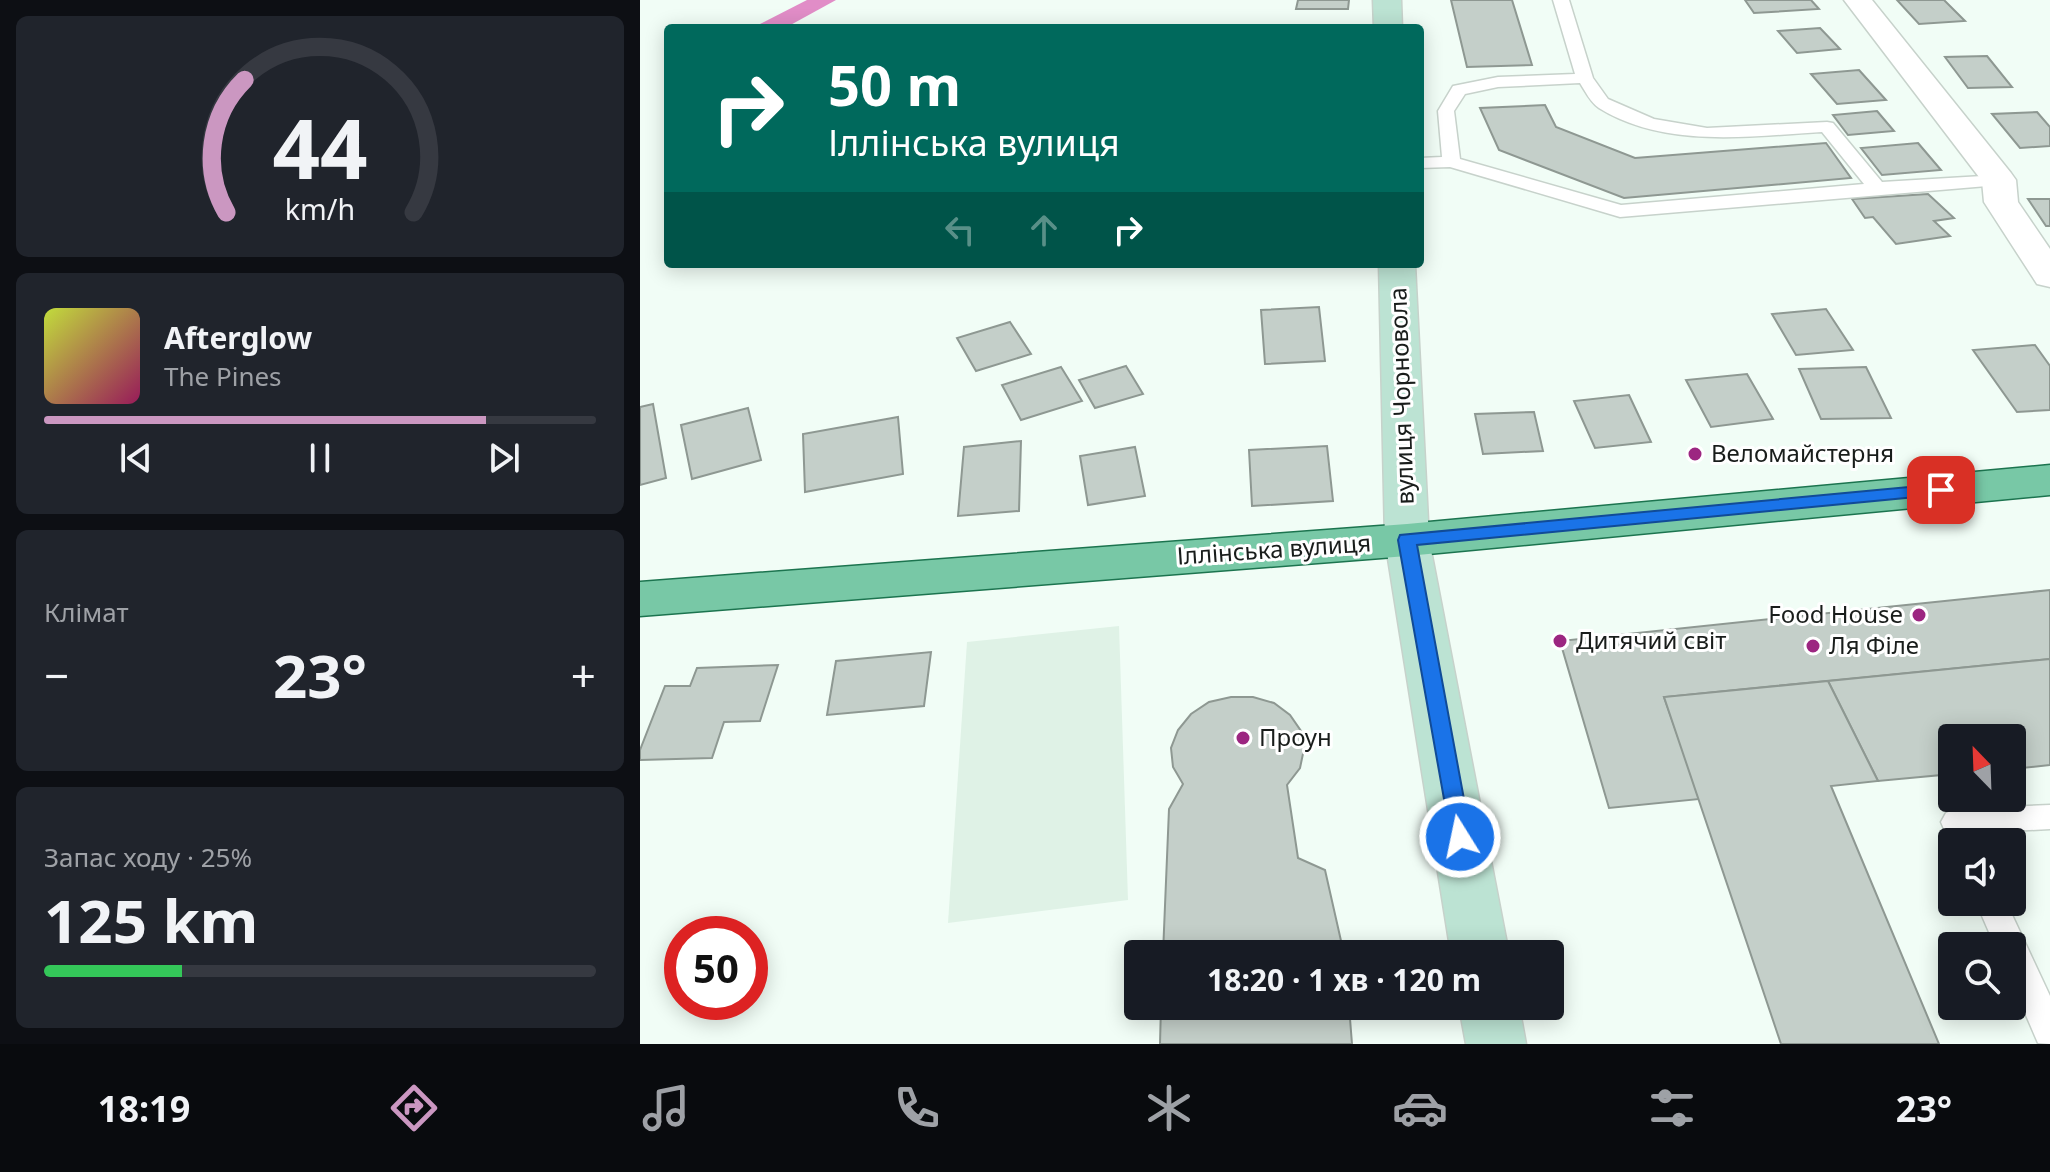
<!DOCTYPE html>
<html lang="uk">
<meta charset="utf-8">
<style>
:root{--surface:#171b24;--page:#20242c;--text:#f1f3f6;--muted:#9ea1a6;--line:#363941;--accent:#cb97c1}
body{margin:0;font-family:"Noto Sans",sans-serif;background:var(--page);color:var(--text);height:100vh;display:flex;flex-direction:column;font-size:30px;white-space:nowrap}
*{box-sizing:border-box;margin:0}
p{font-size:26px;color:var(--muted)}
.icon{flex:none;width:44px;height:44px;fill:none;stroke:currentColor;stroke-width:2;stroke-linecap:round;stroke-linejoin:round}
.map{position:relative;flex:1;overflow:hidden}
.sheet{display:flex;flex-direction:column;gap:16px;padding:16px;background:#0d0f14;width:640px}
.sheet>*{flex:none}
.banner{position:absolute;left:24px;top:24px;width:760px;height:244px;border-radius:8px;box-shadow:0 4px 20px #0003;background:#00695c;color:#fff;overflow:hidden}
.needle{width:52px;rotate:337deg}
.controls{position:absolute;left:1298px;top:724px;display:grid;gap:16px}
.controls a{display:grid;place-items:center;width:88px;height:88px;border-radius:8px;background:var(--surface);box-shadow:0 4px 20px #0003;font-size:40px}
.speed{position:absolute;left:24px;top:916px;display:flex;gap:16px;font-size:40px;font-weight:700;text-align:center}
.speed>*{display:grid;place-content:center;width:104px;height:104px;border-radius:50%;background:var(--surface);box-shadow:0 4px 20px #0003;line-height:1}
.speed .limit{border:12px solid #d22;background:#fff;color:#111}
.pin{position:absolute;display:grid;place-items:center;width:68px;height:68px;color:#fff;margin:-34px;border-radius:16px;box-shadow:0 4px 12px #0006}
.me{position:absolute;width:88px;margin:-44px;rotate:350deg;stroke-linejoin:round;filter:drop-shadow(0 0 6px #0008)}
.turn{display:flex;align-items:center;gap:28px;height:168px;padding:0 32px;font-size:36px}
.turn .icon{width:104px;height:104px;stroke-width:2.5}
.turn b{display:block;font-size:56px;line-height:68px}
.lanes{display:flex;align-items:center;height:76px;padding:0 32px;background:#0003;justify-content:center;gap:40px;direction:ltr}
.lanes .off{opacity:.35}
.big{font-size:60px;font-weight:700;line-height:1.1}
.sheet .tile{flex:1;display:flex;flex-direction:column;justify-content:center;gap:12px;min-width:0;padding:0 28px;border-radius:12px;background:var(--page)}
.sheet .dial{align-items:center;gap:0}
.dial svg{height:208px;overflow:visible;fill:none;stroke:var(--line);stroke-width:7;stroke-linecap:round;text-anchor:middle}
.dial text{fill:var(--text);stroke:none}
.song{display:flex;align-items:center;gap:24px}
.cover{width:96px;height:96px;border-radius:12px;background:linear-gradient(135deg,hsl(70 70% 55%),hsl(330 70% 35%))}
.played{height:8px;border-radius:4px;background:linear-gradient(90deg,var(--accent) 80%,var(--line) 80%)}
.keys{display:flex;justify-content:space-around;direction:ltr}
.heat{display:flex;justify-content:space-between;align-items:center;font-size:44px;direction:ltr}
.charge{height:12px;border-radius:6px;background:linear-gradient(90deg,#34c759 25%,var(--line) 0)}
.trip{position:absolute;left:484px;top:940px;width:440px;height:80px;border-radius:8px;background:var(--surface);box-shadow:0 4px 20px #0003;font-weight:700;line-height:80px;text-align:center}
.tabs{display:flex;height:128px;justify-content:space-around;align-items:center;background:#090b0e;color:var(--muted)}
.tabs .icon{width:56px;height:56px}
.tabs .selected{color:var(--accent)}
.tabs b{font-size:36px;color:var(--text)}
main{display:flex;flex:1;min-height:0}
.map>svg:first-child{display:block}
.built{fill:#dff2e6}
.water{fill:#e18dc7}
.building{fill:#c4cfc9;stroke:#8e9892;stroke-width:2}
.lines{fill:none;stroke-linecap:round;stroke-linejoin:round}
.service-casing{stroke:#c7d2cb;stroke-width:3}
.minor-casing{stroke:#c7d2cb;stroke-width:3}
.secondary-casing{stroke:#c7d2cb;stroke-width:3}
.primary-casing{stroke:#1c744f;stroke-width:3}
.service{fill:#fff;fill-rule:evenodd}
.minor{fill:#fff;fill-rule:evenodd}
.secondary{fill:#bce3d3;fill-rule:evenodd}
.primary{fill:#78c8a6;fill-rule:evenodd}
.route{fill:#1a73e8;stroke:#114b97;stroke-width:2}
.poi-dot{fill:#9c2681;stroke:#fff;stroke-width:3}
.labels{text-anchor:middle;stroke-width:6;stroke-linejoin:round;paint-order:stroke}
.street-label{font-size:24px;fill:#191d1b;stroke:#fff}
.poi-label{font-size:24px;fill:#191d1b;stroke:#fff;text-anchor:start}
</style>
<main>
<section class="sheet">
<div class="tile dial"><svg viewBox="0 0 100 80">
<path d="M14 69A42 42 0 1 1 86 69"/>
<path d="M14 69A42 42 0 0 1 21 18" stroke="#cb97c1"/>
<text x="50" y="56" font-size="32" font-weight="700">44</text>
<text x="50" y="72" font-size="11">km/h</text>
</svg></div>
<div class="tile">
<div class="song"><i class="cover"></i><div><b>Afterglow</b><p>The Pines</p></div></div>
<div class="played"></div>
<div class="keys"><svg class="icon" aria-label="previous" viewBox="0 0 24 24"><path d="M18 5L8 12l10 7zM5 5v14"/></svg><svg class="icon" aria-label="pause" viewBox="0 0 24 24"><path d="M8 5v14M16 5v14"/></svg><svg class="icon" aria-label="next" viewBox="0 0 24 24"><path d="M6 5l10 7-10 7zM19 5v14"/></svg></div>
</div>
<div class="tile"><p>Клімат</p>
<div class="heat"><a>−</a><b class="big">23°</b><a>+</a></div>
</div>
<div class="tile"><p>Запас ходу · 25%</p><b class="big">125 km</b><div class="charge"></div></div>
</section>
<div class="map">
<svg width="1410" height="1044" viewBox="0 0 1410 1044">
<rect width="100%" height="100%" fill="#f1fdf6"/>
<path class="built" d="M479 626 488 900 308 923 327 642Z"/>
<path class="water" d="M167 0H196L145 28H112Z"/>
<g class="building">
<path d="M658 0H709L708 9H656Z"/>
<path d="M811 0H872L892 65 827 67Z"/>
<path d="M1105 0H1171L1179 9 1114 13Z"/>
<path d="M1257 0H1304L1325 21 1279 24Z"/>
<path d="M1180 28 1200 49 1157 53 1138 31Z"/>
<path d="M1347 56 1372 87 1328 88 1305 57Z"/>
<path d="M1219 70 1246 100 1197 104 1171 74Z"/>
<path d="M905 105 916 127 995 158 1186 143 1211 178 984 198 859 150 840 108Z"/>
<path d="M1237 111 1254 131 1208 135 1193 115Z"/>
<path d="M1397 112 1410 127V146L1380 148 1352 114Z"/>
<path d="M1278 143 1301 170 1242 175 1221 148Z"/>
<path d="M1288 194 1314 218 1294 221 1310 236 1256 244 1233 217 1225 218 1212 199Z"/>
<path d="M1388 199H1410V226H1406Z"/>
<path d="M679 307 685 361 625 364 621 310Z"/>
<path d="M1186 309 1213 350 1156 355 1132 314Z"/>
<path d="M370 322 391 354 336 371 317 338Z"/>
<path d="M1395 345 1410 366V410L1377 412 1333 350Z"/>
<path d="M486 366 503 394 455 408 439 380Z"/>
<path d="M421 367 442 401 381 420 362 385Z"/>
<path d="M1226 367 1251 418 1181 419 1159 369Z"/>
<path d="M1107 374 1133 419 1071 427 1046 380Z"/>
<path d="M989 395 1011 442 955 448 934 401Z"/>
<path d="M13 404 26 478 0 485V407Z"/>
<path d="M108 408 121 460 52 479 41 425Z"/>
<path d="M894 412 903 451 843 454 835 414Z"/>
<path d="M258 417 263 474 165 492 163 434Z"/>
<path d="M381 441 379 511 318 516 324 447Z"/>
<path d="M687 446 693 501 612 506 609 450Z"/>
<path d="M495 447 505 496 448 505 440 456Z"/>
<path d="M1410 590V659L1024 697 1060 799 969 808 920 641Z"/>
<path d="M291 652 284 706 187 715 196 661Z"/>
<path d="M1410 659V765L1372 769V738H1312V774L1238 781 1188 681Z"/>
<path d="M138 665 120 721 84 722 72 758 0 760V750L25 686H50L57 668Z"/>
<path d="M1188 681 1238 781 1191 786 1299 1044H1141L1024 697Z"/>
<path d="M591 697H613L634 703 650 715 661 731 664 749 660 768 647 785 658 858 685 870 704 954H523L529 809 543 784 533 767 531 748 538 730 551 714 569 702Z"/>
<path d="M521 1006H709L712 1044H520Z"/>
</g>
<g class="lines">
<g class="service-casing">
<g id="service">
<path d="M913 0H929L953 78 968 99 1014 119 1067 128 1187 122 1193 123 1242 182 1359 175 1368 180 1359 185 980 217 810 167 780 168V158L802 157 798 111 813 86 858 77 935 74ZM940 83C945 91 951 103 959 108 1025 149 1109 136 1182 132L1224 184 981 205 820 159 814 111 825 94 858 87Z"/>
<path d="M1410 805V829L1335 833 1339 842H1312V848L1301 822 1306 813 1316 809Z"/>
<path d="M1336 902H1366L1410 996V1044L1398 1043 1372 983V946H1355Z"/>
</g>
</g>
<g class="minor-casing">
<path id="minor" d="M1204 0H1232L1371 173 1376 180 1378 202 1410 249V287L1397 284 1344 202 1342 181Z"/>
</g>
<g class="secondary-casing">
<g id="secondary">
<path d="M733 0H761L762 28H734Z"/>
<path d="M739 264H775L789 540 869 954H811L745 540Z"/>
<path d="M819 1006H879L886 1044H826Z"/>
</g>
</g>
<g class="primary-casing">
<path id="primary" d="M1410 465V495L767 556 0 616V582L767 524Z"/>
</g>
<use href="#service" class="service"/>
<use href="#minor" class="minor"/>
<use href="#secondary" class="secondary"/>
<use href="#primary" class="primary"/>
</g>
<path class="route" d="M1301 484 1307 486 1310 490 1307 494 777 545 831 837 827 844 820 847 812 844 758 540 760 535Z"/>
<g class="poi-dot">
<circle cx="1055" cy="454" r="8"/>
<circle cx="1279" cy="615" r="8"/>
<circle cx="920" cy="641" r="8"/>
<circle cx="1173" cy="646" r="8"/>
<circle cx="603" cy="738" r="8"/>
</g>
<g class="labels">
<g class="street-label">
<text transform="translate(762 396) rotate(-92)" y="8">вулиця Чорновола</text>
<text transform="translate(634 550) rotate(-4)" y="8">Іллінська вулиця</text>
</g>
<g class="poi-label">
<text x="1071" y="462">Веломайстерня</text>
<text x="1263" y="623" text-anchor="end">Food House</text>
<text x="936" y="649">Дитячий світ</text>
<text x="1189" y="654">Ля Філе</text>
<text x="619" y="746">Проун</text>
</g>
</g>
</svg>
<div class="controls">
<a><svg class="needle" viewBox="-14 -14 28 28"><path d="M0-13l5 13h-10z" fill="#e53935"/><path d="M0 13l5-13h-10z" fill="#9ea1a6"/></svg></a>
<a><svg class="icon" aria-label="sound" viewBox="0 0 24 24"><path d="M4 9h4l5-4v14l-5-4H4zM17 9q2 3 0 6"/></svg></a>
<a><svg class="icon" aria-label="search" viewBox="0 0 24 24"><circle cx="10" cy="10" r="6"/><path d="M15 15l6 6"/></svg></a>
</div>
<div class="speed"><div class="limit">50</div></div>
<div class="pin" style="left:1301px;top:490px;background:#d93025"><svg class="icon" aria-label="arrive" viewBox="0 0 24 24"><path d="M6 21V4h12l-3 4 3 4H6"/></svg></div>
<svg class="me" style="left:820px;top:837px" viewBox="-20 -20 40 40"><circle r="17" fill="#1a73e8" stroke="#fff" stroke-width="3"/><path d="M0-11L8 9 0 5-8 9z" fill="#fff"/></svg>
<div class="trip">18:20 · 1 хв · 120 m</div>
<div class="banner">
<div class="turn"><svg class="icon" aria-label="right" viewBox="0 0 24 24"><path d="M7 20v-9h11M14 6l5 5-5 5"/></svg><div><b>50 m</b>Іллінська вулиця</div></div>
<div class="lanes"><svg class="icon off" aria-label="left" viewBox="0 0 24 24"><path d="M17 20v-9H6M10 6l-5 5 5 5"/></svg><svg class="icon off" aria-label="ahead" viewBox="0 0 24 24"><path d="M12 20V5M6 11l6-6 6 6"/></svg><svg class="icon" aria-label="right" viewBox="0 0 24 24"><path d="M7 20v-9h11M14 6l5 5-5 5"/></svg></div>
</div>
</div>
</main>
<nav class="tabs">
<b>18:19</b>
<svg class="icon selected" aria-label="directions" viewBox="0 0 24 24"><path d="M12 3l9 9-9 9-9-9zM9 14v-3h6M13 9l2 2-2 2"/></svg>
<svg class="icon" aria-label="music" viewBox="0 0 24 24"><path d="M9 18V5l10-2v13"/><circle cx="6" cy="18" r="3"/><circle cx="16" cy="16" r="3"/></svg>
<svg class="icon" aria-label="phone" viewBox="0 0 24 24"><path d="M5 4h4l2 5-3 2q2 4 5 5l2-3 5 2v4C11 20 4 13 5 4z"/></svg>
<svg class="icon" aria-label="climate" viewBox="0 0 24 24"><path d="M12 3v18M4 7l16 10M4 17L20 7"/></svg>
<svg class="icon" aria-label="car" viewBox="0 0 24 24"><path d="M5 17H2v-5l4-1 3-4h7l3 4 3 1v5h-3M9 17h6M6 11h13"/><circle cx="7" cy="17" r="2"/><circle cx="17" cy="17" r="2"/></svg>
<svg class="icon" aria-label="filters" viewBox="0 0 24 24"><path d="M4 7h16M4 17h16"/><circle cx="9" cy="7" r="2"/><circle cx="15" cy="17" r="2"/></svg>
<b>23°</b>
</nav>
